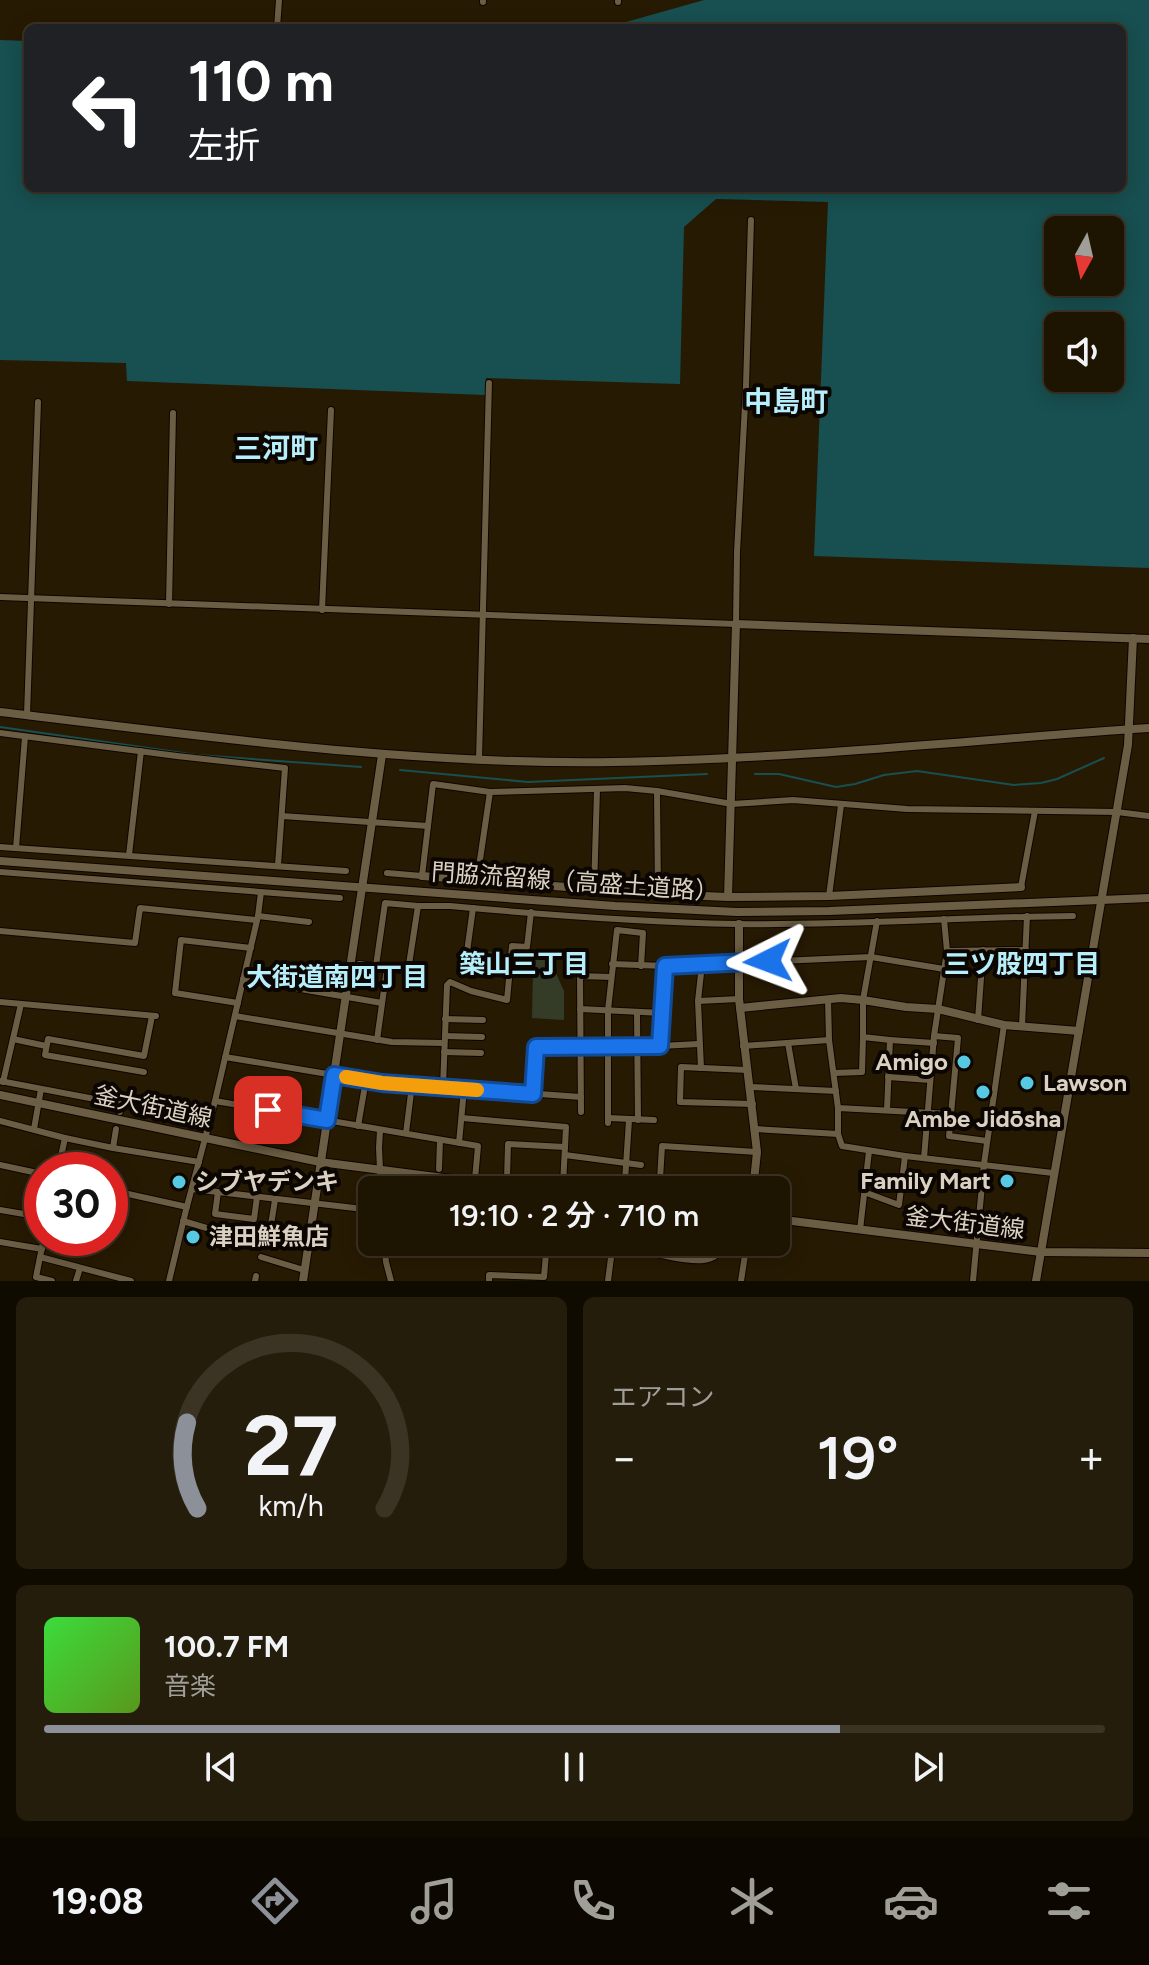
<!DOCTYPE html>
<html lang="ja">
<meta charset="utf-8">
<style>
:root{--surface:#1d1402;--page:#251d0c;--text:#f1f3f6;--muted:#a09e99;--line:#3b3324;--accent:#8c9099}
body{margin:0;font-family:Figtree,"Noto Sans JP",sans-serif;background:var(--page);color:var(--text);height:100vh;display:flex;flex-direction:column;font-size:30px;white-space:nowrap}
*{box-sizing:border-box;margin:0}
p{font-size:26px;color:var(--muted)}
.icon{flex:none;width:44px;height:44px;fill:none;stroke:currentColor;stroke-width:2;stroke-linecap:round;stroke-linejoin:round}
.map{position:relative;height:1281px;overflow:hidden}
.details{display:flex;flex-direction:column;gap:16px;padding:16px;background:#100b01;flex:1}
.details>*{flex:none}
.guide{position:absolute;left:24px;top:24px;width:1102px;height:168px;border-radius:12px;box-shadow:0 4px 20px #0003,0 0 0 2px var(--line);background:#202124;color:#fff;overflow:hidden}
.needle{width:52px;rotate:188deg}
.controls{position:absolute;left:1044px;top:216px;display:grid;gap:16px}
.controls a{display:grid;place-items:center;width:80px;height:80px;border-radius:12px;background:var(--surface);box-shadow:0 4px 20px #0003,0 0 0 2px var(--line);font-size:40px}
.speed{position:absolute;left:24px;top:1152px;display:flex;gap:16px;font-size:40px;font-weight:700;text-align:center}
.speed>*{display:grid;place-content:center;width:104px;height:104px;border-radius:50%;background:var(--surface);box-shadow:0 4px 20px #0003,0 0 0 2px var(--line);line-height:1}
.speed .limit{border:12px solid #d22;background:#fff;color:#111}
.pin{position:absolute;display:grid;place-items:center;width:68px;height:68px;color:#fff;margin:-34px;border-radius:16px;box-shadow:0 4px 12px #0006}
.me{position:absolute;width:88px;margin:-44px;rotate:267deg;stroke-linejoin:round;filter:drop-shadow(0 0 6px #0008)}
.turn{display:flex;align-items:center;gap:28px;height:168px;padding:0 32px;font-size:36px}
.turn .icon{width:104px;height:104px;stroke-width:2.5}
.turn b{display:block;font-size:56px;line-height:68px}
.big{font-size:60px;font-weight:600;line-height:1.1}
.details .widget{flex:1;display:flex;flex-direction:column;justify-content:center;gap:12px;min-width:0;padding:0 28px;border-radius:12px;background:var(--page)}
.details .dial{align-items:center;gap:0}
.dial svg{height:208px;overflow:visible;fill:none;stroke:var(--line);stroke-width:7;stroke-linecap:round;text-anchor:middle}
.dial text{fill:var(--text);stroke:none}
.song{display:flex;align-items:center;gap:24px}
.cover{width:96px;height:96px;border-radius:12px;background:linear-gradient(135deg,hsl(120 70% 55%),hsl(90 70% 35%))}
.played{height:8px;border-radius:4px;background:linear-gradient(90deg,var(--accent) 75%,var(--line) 75%)}
.keys{display:flex;justify-content:space-around;direction:ltr}
.heat{display:flex;justify-content:space-between;align-items:center;font-size:44px;direction:ltr}
.details .tiles{flex:1;display:grid;gap:16px;grid-template-columns:1fr 1fr}
.widget:last-child{grid-column:span 2}
.trip{position:absolute;left:358px;top:1176px;width:432px;height:80px;border-radius:12px;background:var(--surface);box-shadow:0 4px 20px #0003,0 0 0 2px var(--line);font-weight:600;line-height:80px;text-align:center}
.tabs{display:flex;height:128px;justify-content:space-around;align-items:center;background:#0c0801;color:var(--muted)}
.tabs .icon{width:56px;height:56px}
.tabs .active{color:var(--accent)}
.tabs b{font-size:36px;color:var(--text)}
.map>svg:first-child{display:block}
.green{fill:#343c28}
.water{fill:#184f50;fill-rule:evenodd}
.lines{fill:none;stroke-linecap:round;stroke-linejoin:round}
.stream{stroke:#184f50;stroke-width:2}
.street-casing{stroke:#0f0500;stroke-width:8}
.secondary-casing{stroke:#0f0500;stroke-width:10}
.street{stroke:#6c5e44;stroke-width:6}
.secondary{stroke:#6c5e44;stroke-width:8}
.route-casing{stroke:#114b97;stroke-width:20}
.route{stroke:#1a73e8;stroke-width:14}
.slow{stroke:#f59e0b;stroke-width:14}
.poi-dot{fill:#57c9e2;stroke:#0b0601;stroke-width:3}
.labels{text-anchor:middle;stroke-width:8;stroke-linejoin:round;paint-order:stroke}
.street-label{font-size:24px;fill:#dad1c3;stroke:#0b0601}
.poi-label{font-size:24px;font-weight:bold;fill:#dad1c3;stroke:#0b0601;text-anchor:start}
.neighbourhood-label{font-size:26px;font-weight:bold;fill:#b6eefb;stroke:#0b0601}
.quarter-label{font-size:28px;font-weight:bold;fill:#b6eefb;stroke:#0b0601}
</style>
<div class="map">
<svg width="1149" height="1281" viewBox="0 0 1149 1281">
<rect width="100%" height="100%" fill="#271a03"/>
<path class="green" d="M482 951 557 957 556 973 564 991V1020L532 1018 533 971 529 962 514 961 513 967 475 958V955L482 956Z"/>
<path class="water" d="M704 0H1149V568L814 556 828 202 716 199 684 227 680 384 486 378 485 395 127 381 126 363 0 360V40L28 41V188H1122V28H605ZM1058 230H1110V282H1058ZM1058 326H1110V378H1058Z"/>
<g class="lines">
<g class="stream">
<path d="M0 727 197 755 361 767"/>
<path d="M400 770 528 782 707 774"/>
<path d="M755 774H779L836 787 855 784 884 775 917 771 1014 785 1041 783 1057 779 1104 758"/>
</g>
<g class="street-casing">
<g id="street">
<path d="M483 2V0"/>
<path d="M618 2V0"/>
<path d="M277 28 279 0"/>
<path d="M0 597 736 624 737 552 746 386 751 220"/>
<path d="M169 604 173 413"/>
<path d="M322 610 331 410"/>
<path d="M27 715 38 402"/>
<path d="M0 733 177 756 285 768 278 865"/>
<path d="M479 759 489 383"/>
<path d="M657 791 658 894"/>
<path d="M282 816 428 826"/>
<path d="M0 847 346 871"/>
<path d="M16 848 25 737"/>
<path d="M129 855 141 751"/>
<path d="M0 872 340 898"/>
<path d="M387 873 422 876 433 784 490 792 625 788 657 791 732 804 793 800 907 809 1117 812 1149 816"/>
<path d="M477 880 490 792"/>
<path d="M1021 887 1035 811"/>
<path d="M594 889 597 790"/>
<path d="M829 896 841 805"/>
<path d="M473 908 466 959 510 969"/>
<path d="M258 916 309 922"/>
<path d="M877 921 863 1000V1037L890 1040 887 1110"/>
<path d="M0 931 135 943 140 908 257 920"/>
<path d="M947 951 1026 950"/>
<path d="M359 964 408 971 418 906"/>
<path d="M612 964 665 966 871 957 944 969"/>
<path d="M376 966 385 903 418 906H450C545 915 642 922 737 924 849 926 961 917 1073 916"/>
<path d="M665 966 660 1046 699 1044"/>
<path d="M243 979 382 1003"/>
<path d="M828 999 829 1040 838 1108"/>
<path d="M698 1001 739 999"/>
<path d="M0 1002 156 1016"/>
<path d="M238 1003 175 993 181 940 251 948"/>
<path d="M580 1009 662 1013"/>
<path d="M637 1012 638 1120"/>
<path d="M235 1016 392 1042 444 1043"/>
<path d="M445 1019 483 1020"/>
<path d="M978 1020 983 950"/>
<path d="M1022 1026 1027 916"/>
<path d="M445 1036 482 1037"/>
<path d="M934 1036 958 1038 949 1136 987 1141"/>
<path d="M13 1039 46 1046"/>
<path d="M377 1040 387 968"/>
<path d="M890 1040 934 1043"/>
<path d="M788 1043 796 1089"/>
<path d="M743 1046 829 1040"/>
<path d="M444 1052 481 1053"/>
<path d="M225 1057 382 1083 581 1097"/>
<path d="M701 1068 698 1001 702 964"/>
<path d="M747 1070 681 1067 680 1102 753 1104"/>
<path d="M144 1072 45 1055 48 1039 144 1056 152 1016"/>
<path d="M834 1073 862 1072 863 1037"/>
<path d="M888 1077 930 1080"/>
<path d="M0 1081 121 1104 120 1112"/>
<path d="M3 1082 21 1004"/>
<path d="M443 1087 447 985 450 982 471 991 507 1000 512 946 527 947 531 912"/>
<path d="M751 1087 836 1091"/>
<path d="M533 1094 536 1047 660 1046"/>
<path d="M215 1101 478 1146 474 1190"/>
<path d="M158 1111 210 1122"/>
<path d="M581 1112 580 976 611 977"/>
<path d="M951 1114 838 1108V1134L842 1146 905 1156 1053 1173"/>
<path d="M462 1118 566 1127 563 1185"/>
<path d="M608 1118 654 1120"/>
<path d="M0 1121 65 1138"/>
<path d="M608 1123V1010L617 930 643 933 641 966"/>
<path d="M358 1126 366 1080"/>
<path d="M34 1129 41 1089"/>
<path d="M755 1129 838 1134"/>
<path d="M380 1130 379 1148 381 1190"/>
<path d="M406 1133 412 1085"/>
<path d="M459 1143 464 1089"/>
<path d="M113 1148 199 1162"/>
<path d="M565 1155 641 1165"/>
<path d="M924 1158 934 1036 947 951 944 919"/>
<path d="M0 1165 42 1174"/>
<path d="M439 1169 440 1140"/>
<path d="M58 1170 65 1138 113 1148 116 1129"/>
<path d="M507 1179 508 1144 565 1147"/>
<path d="M754 1185 660 1179 662 1146 757 1152"/>
<path d="M381 1186 437 1190"/>
<path d="M192 1189 372 1210"/>
<path d="M110 1190 187 1207"/>
<path d="M619 1190 625 1181 629 1120"/>
<path d="M218 1192 215 1214 254 1219 257 1197"/>
<path d="M864 1192 899 1205 905 1156"/>
<path d="M0 1210 42 1217"/>
<path d="M183 1221 257 1243"/>
<path d="M860 1230 869 1151"/>
<path d="M269 1237 275 1200"/>
<path d="M44 1238 40 1257 131 1281"/>
<path d="M0 1242 42 1249"/>
<path d="M384 1242 386 1262 391 1281"/>
<path d="M657 1242 656 1254C675 1257 720 1272 722 1242"/>
<path d="M722 1244 746 1248"/>
<path d="M40 1257 36 1277 52 1281"/>
<path d="M261 1257 304 1270"/>
<path d="M76 1281 80 1268"/>
<path d="M169 1281 186 1210 215 1101 258 916 261 892"/>
<path d="M255 1281 256 1276"/>
<path d="M489 1281V1275L544 1277 547 1242"/>
<path d="M608 1281 613 1242"/>
<path d="M741 1281 747 1242"/>
<path d="M973 1281 984 1164 1004 1025"/>
</g>
</g>
<g class="secondary-casing">
<g id="secondary">
<path d="M0 712C203 736 408 765 613 762 792 759 971 740 1149 728"/>
<path d="M0 861 615 906 737 912 829 911 1149 898"/>
<path d="M422 876 658 894 728 897 829 896 1021 887"/>
<path d="M728 897 736 624 1149 639"/>
<path d="M739 924V999L757 1152 753 1190"/>
<path d="M740 1008 841 998 863 1000 906 1007 938 1009 1004 1025 1079 1031"/>
<path d="M0 1095 320 1162 536 1190"/>
<path d="M776 1219 1041 1252 1149 1253"/>
<path d="M303 1281 382 755"/>
<path d="M1036 1281 1128 745 1133 638"/>
</g>
</g>
<use href="#street" class="street"/>
<use href="#secondary" class="secondary"/>
</g>
<g class="lines">
<g class="route-casing">
<path id="route" d="M268 1110 327 1120 334 1075 382 1083 533 1094 536 1047 660 1046 665 966 768 961"/>
</g>
<use href="#route" class="route"/>
<path class="slow" d="M346 1077 382 1083 477 1090"/>
</g>
<g class="poi-dot">
<circle cx="964" cy="1062" r="8"/>
<circle cx="1027" cy="1083" r="8"/>
<circle cx="983" cy="1092" r="8"/>
<circle cx="1007" cy="1181" r="8"/>
<circle cx="179" cy="1182" r="8"/>
<circle cx="193" cy="1237" r="8"/>
</g>
<g class="labels">
<g class="street-label">
<text transform="translate(575 882) rotate(4)" y="8">門脇流留線（高盛土道路）</text>
<text transform="translate(153 1107) rotate(12)" y="8">釜大街道線</text>
<text transform="translate(965 1223) rotate(7)" y="8">釜大街道線</text>
</g>
<g class="poi-label">
<text x="948" y="1070" text-anchor="end">Amigo</text>
<text x="1043" y="1091">Lawson</text>
<text x="983" y="1127" text-anchor="middle">Ambe Jidōsha</text>
<text x="991" y="1189" text-anchor="end">Family Mart</text>
<text x="195" y="1190">シブヤデンキ</text>
<text x="209" y="1245">津田鮮魚店</text>
</g>
<g class="neighbourhood-label">
<text x="524" y="973">築山三丁目</text>
<text x="1022" y="973">三ツ股四丁目</text>
<text x="337" y="986">大街道南四丁目</text>
</g>
<g class="quarter-label">
<text x="786" y="411">中島町</text>
<text x="276" y="458">三河町</text>
</g>
</g>
</svg>
<div class="controls">
<a><svg class="needle" viewBox="-14 -14 28 28"><path d="M0-13l5 13h-10z" fill="#e53935"/><path d="M0 13l5-13h-10z" fill="#a09e99"/></svg></a>
<a><svg class="icon" aria-label="sound" viewBox="0 0 24 24"><path d="M4 9h4l5-4v14l-5-4H4zM17 9q2 3 0 6"/></svg></a>
</div>
<div class="speed"><div class="limit">30</div></div>
<div class="pin" style="left:268px;top:1110px;background:#d93025"><svg class="icon" aria-label="arrive" viewBox="0 0 24 24"><path d="M6 21V4h12l-3 4 3 4H6"/></svg></div>
<svg class="me" style="left:768px;top:961px" viewBox="-20 -20 40 40"><path d="M0-17L14 15 0 8-14 15z" fill="#1a73e8" stroke="#fff" stroke-width="4"/></svg>
<div class="trip">19:10 · 2 分 · 710 m</div>
<div class="guide">
<div class="turn"><svg class="icon" aria-label="left" viewBox="0 0 24 24"><path d="M17 20v-9H6M10 6l-5 5 5 5"/></svg><div><b>110 m</b>左折</div></div>
</div>
</div>
<section class="details">
<div class="tiles">
<div class="widget dial"><svg viewBox="0 0 100 80">
<path d="M14 69A42 42 0 1 1 86 69"/>
<path d="M14 69A42 42 0 0 1 10 36" stroke="#8c9099"/>
<text x="50" y="56" font-size="32" font-weight="700">27</text>
<text x="50" y="72" font-size="11">km/h</text>
</svg></div>
<div class="widget"><p>エアコン</p>
<div class="heat"><a>−</a><b class="big">19°</b><a>+</a></div>
</div>
<div class="widget">
<div class="song"><i class="cover"></i><div><b>100.7 FM</b><p>音楽</p></div></div>
<div class="played"></div>
<div class="keys"><svg class="icon" aria-label="previous" viewBox="0 0 24 24"><path d="M18 5L8 12l10 7zM5 5v14"/></svg><svg class="icon" aria-label="pause" viewBox="0 0 24 24"><path d="M8 5v14M16 5v14"/></svg><svg class="icon" aria-label="next" viewBox="0 0 24 24"><path d="M6 5l10 7-10 7zM19 5v14"/></svg></div>
</div>
</div>
</section>
<nav class="tabs">
<b>19:08</b>
<svg class="icon active" aria-label="directions" viewBox="0 0 24 24"><path d="M12 3l9 9-9 9-9-9zM9 14v-3h6M13 9l2 2-2 2"/></svg>
<svg class="icon" aria-label="music" viewBox="0 0 24 24"><path d="M9 18V5l10-2v13"/><circle cx="6" cy="18" r="3"/><circle cx="16" cy="16" r="3"/></svg>
<svg class="icon" aria-label="phone" viewBox="0 0 24 24"><path d="M5 4h4l2 5-3 2q2 4 5 5l2-3 5 2v4C11 20 4 13 5 4z"/></svg>
<svg class="icon" aria-label="climate" viewBox="0 0 24 24"><path d="M12 3v18M4 7l16 10M4 17L20 7"/></svg>
<svg class="icon" aria-label="car" viewBox="0 0 24 24"><path d="M5 17H2v-5l4-1 3-4h7l3 4 3 1v5h-3M9 17h6M6 11h13"/><circle cx="7" cy="17" r="2"/><circle cx="17" cy="17" r="2"/></svg>
<svg class="icon" aria-label="filters" viewBox="0 0 24 24"><path d="M4 7h16M4 17h16"/><circle cx="9" cy="7" r="2"/><circle cx="15" cy="17" r="2"/></svg>
</nav>
